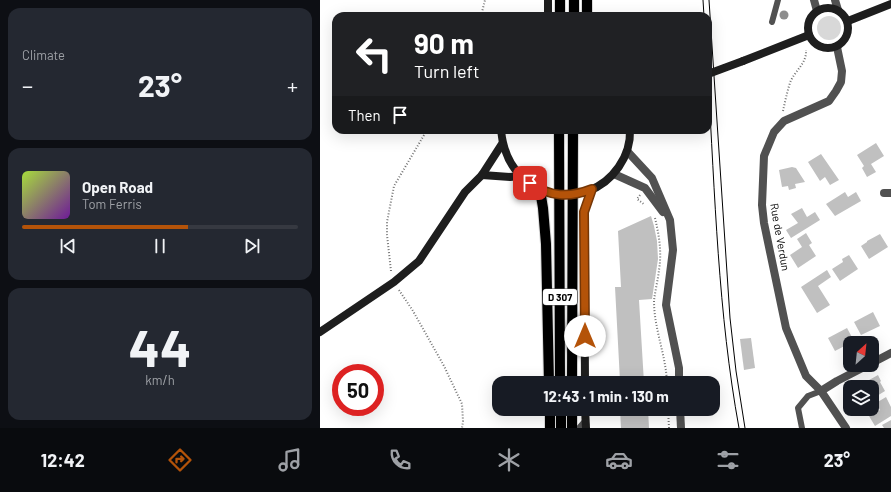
<!DOCTYPE html>
<meta charset="utf-8">
<style>
:root{--surface:#171b24;--page:#242831;--text:#f1f3f6;--muted:#9ea1a6;--line:#363941;--accent:#b45309}
body{margin:0;font-family:Barlow,sans-serif;background:var(--page);color:var(--text);height:100vh;display:flex;flex-direction:column;font-size:15px;white-space:nowrap}
*{box-sizing:border-box;margin:0}
p{font-size:13px;color:var(--muted)}
.icon{flex:none;width:22px;height:22px;fill:none;stroke:currentColor;stroke-width:2;stroke-linecap:round;stroke-linejoin:round}
.map{position:relative;flex:1;overflow:hidden}
.panel{display:flex;flex-direction:column;gap:8px;padding:8px;background:#0d0f14;width:320px}
.panel>*{flex:none}
.banner{position:absolute;left:12px;top:12px;width:380px;height:122px;border-radius:12px;box-shadow:0 4px 16px #0002;background:#202124;color:#fff;overflow:hidden}
.needle{width:26px;rotate:27deg}
.tools{position:absolute;left:523px;top:336px;display:grid;gap:8px}
.tools a{display:grid;place-items:center;width:36px;height:36px;border-radius:8px;background:var(--surface);box-shadow:0 4px 16px #0002;font-size:20px}
.speed{position:absolute;left:12px;top:364px;display:flex;gap:8px;font-size:20px;font-weight:700;text-align:center}
.speed>*{display:grid;place-content:center;width:52px;height:52px;border-radius:50%;background:var(--surface);box-shadow:0 4px 16px #0002;line-height:1}
.speed .limit{border:6px solid #d22;background:#fff;color:#111}
.pin{position:absolute;display:grid;place-items:center;width:34px;height:34px;color:#fff;margin:-17px;border-radius:8px;box-shadow:0 2px 6px #0006}
.me{position:absolute;width:44px;margin:-22px;rotate:0deg;stroke-linejoin:round;filter:drop-shadow(0 0 3px #0008)}
.turn{display:flex;align-items:center;gap:14px;height:84px;padding:0 16px;font-size:18px}
.turn .icon{width:52px;height:52px;stroke-width:2.5}
.turn b{display:block;font-size:28px;line-height:34px}
.then{display:flex;align-items:center;height:38px;padding:0 16px;background:#0003;gap:8px;font-size:15px}
.big{font-size:30px;font-weight:700;line-height:1.1}
.panel .tile{flex:1;display:flex;flex-direction:column;justify-content:center;gap:6px;min-width:0;padding:0 14px;border-radius:12px;background:var(--page)}
.panel .dial{align-items:center;gap:0}
.dial b{font-size:52px;line-height:1}
.song{display:flex;align-items:center;gap:12px}
.cover{width:48px;height:48px;border-radius:6px;background:linear-gradient(135deg,hsl(80 70% 55%),hsl(280 70% 35%))}
.played{height:4px;border-radius:2px;background:linear-gradient(90deg,var(--accent) 60%,var(--line) 60%)}
.keys{display:flex;justify-content:space-around;direction:ltr}
.heat{display:flex;justify-content:space-between;align-items:center;font-size:22px;direction:ltr}
.trip{position:absolute;left:172px;top:376px;width:228px;height:40px;border-radius:12px;background:var(--surface);box-shadow:0 4px 16px #0002;font-weight:700;line-height:40px;text-align:center}
.menu{display:flex;height:64px;justify-content:space-around;align-items:center;background:#090b0e;color:var(--muted)}
.menu .icon{width:28px;height:28px}
.menu .selected{color:var(--accent)}
.menu b{font-size:18px;color:var(--text)}
main{display:flex;flex:1;min-height:0}
.map>svg:first-child{display:block}
.green{fill:#d8d8d8}
.building{fill:#c0c0c0}
.lines{fill:none;stroke-linecap:round;stroke-linejoin:round}
.primary-casing{stroke:#dbdbdb;stroke-width:12}
.path{stroke:#737373;stroke-width:2;stroke-dasharray:1 2;stroke-linecap:butt}
.lane{stroke:#515151;stroke-width:6}
.street{stroke:#515151;stroke-width:8}
.secondary{stroke:#1e1e1e;stroke-width:8}
.primary{stroke:#000;stroke-width:10}
.tram{stroke:#000;stroke-width:1}
.secondary-bridge{stroke:#1e1e1e;stroke-width:8}
.tree{fill:#8d8d8d}
.route-casing{stroke:#753606;stroke-width:10}
.route{stroke:#b45309;stroke-width:7}
.labels{text-anchor:middle;stroke-width:4;stroke-linejoin:round;paint-order:stroke}
.shield{fill:#fff;stroke:#4c4c4c;stroke-width:1}
.shield-label{font-size:10px;font-weight:bold;fill:#000}
.street-label{font-size:11px;fill:#000;stroke:#fff}
</style>
<main>
<section class="panel">
<div class="tile"><p>Climate</p>
<div class="heat"><a>−</a><b class="big">23°</b><a>+</a></div>
</div>
<div class="tile">
<div class="song"><i class="cover"></i><div><b>Open Road</b><p>Tom Ferris</p></div></div>
<div class="played"></div>
<div class="keys"><svg class="icon" aria-label="previous" viewBox="0 0 24 24"><path d="M18 5L8 12l10 7zM5 5v14"/></svg><svg class="icon" aria-label="pause" viewBox="0 0 24 24"><path d="M8 5v14M16 5v14"/></svg><svg class="icon" aria-label="next" viewBox="0 0 24 24"><path d="M6 5l10 7-10 7zM19 5v14"/></svg></div>
</div>
<div class="tile dial"><b>44</b><p>km/h</p></div>
</section>
<div class="map">
<svg width="571" height="428" viewBox="0 0 571 428">
<rect width="100%" height="100%" fill="#fff"/>
<circle class="green" cx="509" cy="28" r="12"/>
<g class="building">
<path d="M556 143 564 156 551 164 556 172 547 177 542 168 544 166 537 155Z"/>
<path d="M501 154 519 180 510 185 505 177 500 181 488 162Z"/>
<path d="M472 167 476 168 485 182 475 184 476 188 469 190 468 186 462 187 459 170Z"/>
<path d="M525 192 528 197 536 192 541 201 515 216 506 204Z"/>
<path d="M482 208 487 217 495 212 500 220 471 238 466 230 478 223 471 214Z"/>
<path d="M331 216 334 226 337 241 338 259 332 299 319 300 324 383H296L300 381 295 287H301L298 231Z"/>
<path d="M486 233 492 243 489 245 496 256 478 268 470 255 482 247 477 239Z"/>
<path d="M560 234 568 247 549 259 541 246 547 242V241Z"/>
<path d="M529 255 538 269 520 281 512 269 523 262 522 259Z"/>
<path d="M507 270 511 277 498 286 510 305 497 313 481 287Z"/>
<path d="M553 312 560 326 541 335 534 322Z"/>
<path d="M527 328 534 341 515 351 508 338Z"/>
<path d="M431 338 435 368 424 370 420 339Z"/>
<path d="M558 375 561 381 560 382 565 391 552 399V387H544L542 384Z"/>
<path d="M566 397 571 407V416L555 426 549 416 560 410 556 403Z"/>
<path d="M300 409H328L329 428H301Z"/>
<path d="M571 420V428H564L562 425Z"/>
</g>
<g class="lines">
<g class="primary-casing">
<g id="primary">
<path d="M267 0V16"/>
<path d="M240 16V0"/>
<path d="M254 16V0"/>
<path d="M239 130 240 383"/>
<path d="M220 190 223 208 226 244 229 383"/>
<path d="M252 383 253 130"/>
<path d="M230 409V428"/>
<path d="M241 409V428"/>
<path d="M252 409V428"/>
</g>
</g>
<g class="path">
<path d="M161 16 165 0"/>
<path d="M463 111C465 102 467 92 470 83 474 71 487 64 486 50"/>
<path d="M320 195 317 199 325 205"/>
<path d="M335 218C339 235 342 252 339 270 338 280 335 291 334 301 334 329 346 355 347 383"/>
<path d="M71 271 67 235V222L74 186 107 130"/>
<path d="M79 290 93 311 124 366 142 404 143 421 142 428"/>
<path d="M348 409 349 428"/>
</g>
<g class="lane">
<path d="M452 22 458 0"/>
<path d="M259 428 266 420"/>
<path d="M482 428 478 408 488 396 501 391"/>
</g>
<g class="street">
<path d="M494 0 497 11"/>
<path d="M515 0 518 10"/>
<path d="M517 47 522 71 521 82 516 91 509 101 464 121 454 132 444 156 442 205 444 223 466 328 486 376 501 391 526 428"/>
<path d="M307 151 332 178 350 220 353 250 346 305 359 368V383"/>
<path d="M294 174 325 188 343 212"/>
<path d="M564 193H571"/>
<path d="M552 363 571 353"/>
<path d="M501 391 517 381 548 365"/>
<path d="M360 409 361 428"/>
</g>
<g class="secondary">
<circle cx="508" cy="28" r="20"/>
<path d="M228 16V0"/>
<path d="M528 21 571 4"/>
<path d="M423 61 489 35"/>
<path d="M181 130C184 162 200 183 230 193"/>
<path d="M162 175 190 177 200 176"/>
<path d="M268 191C293 182 311 156 310 130"/>
<path d="M0 332 74 282 99 261 145 192 162 175 182 144"/>
<path d="M265 383 264 212 272 189"/>
<path d="M265 409 266 428"/>
</g>
<use href="#primary" class="primary"/>
<g class="tram">
<path d="M383 0 384 16"/>
<path d="M389 0 410 318 416 371 425 428"/>
<path d="M388 78C395 195 398 313 419 428"/>
</g>
<g class="secondary-bridge">
<path d="M388 74 423 61"/>
<path d="M230 193 253 195 264 192"/>
</g>
</g>
<circle class="tree" cx="464" cy="15" r="4.5"/>
<g class="lines">
<g class="route-casing">
<path id="route" d="M210 183C230 197 249 198 272 189L264 212 265 336"/>
</g>
<use href="#route" class="route"/>
</g>
<g class="labels">
<rect class="shield" x="223" y="289" width="34" height="16" rx="3"/>
<g class="shield-label">
<text x="240" y="301">D 307</text>
</g>
<g class="street-label">
<text transform="translate(460 237) rotate(80)" y="4">Rue de Verdun</text>
</g>
</g>
</svg>
<div class="tools">
<a><svg class="needle" viewBox="-14 -14 28 28"><path d="M0-13l5 13h-10z" fill="#e53935"/><path d="M0 13l5-13h-10z" fill="#9ea1a6"/></svg></a>
<a><svg class="icon" aria-label="layers" viewBox="0 0 24 24"><path d="M12 4l9 5-9 5-9-5zM3 14l9 5 9-5"/></svg></a>
</div>
<div class="speed"><div class="limit">50</div></div>
<div class="pin" style="left:210px;top:183px;background:#d93025"><svg class="icon" aria-label="arrive" viewBox="0 0 24 24"><path d="M6 21V4h12l-3 4 3 4H6"/></svg></div>
<svg class="me" style="left:265px;top:336px" viewBox="-20 -20 40 40"><circle r="19" fill="#fff"/><path d="M0-13L10 11 0 6-10 11z" fill="#b45309"/></svg>
<div class="trip">12:43 · 1 min · 130 m</div>
<div class="banner">
<div class="turn"><svg class="icon" aria-label="left" viewBox="0 0 24 24"><path d="M17 20v-9H6M10 6l-5 5 5 5"/></svg><div><b>90 m</b>Turn left</div></div>
<div class="then">Then<svg class="icon" aria-label="arrive" viewBox="0 0 24 24"><path d="M6 21V4h12l-3 4 3 4H6"/></svg></div>
</div>
</div>
</main>
<nav class="menu">
<b>12:42</b>
<svg class="icon selected" aria-label="directions" viewBox="0 0 24 24"><path d="M12 3l9 9-9 9-9-9zM9 14v-3h6M13 9l2 2-2 2"/></svg>
<svg class="icon" aria-label="music" viewBox="0 0 24 24"><path d="M9 18V5l10-2v13"/><circle cx="6" cy="18" r="3"/><circle cx="16" cy="16" r="3"/></svg>
<svg class="icon" aria-label="phone" viewBox="0 0 24 24"><path d="M5 4h4l2 5-3 2q2 4 5 5l2-3 5 2v4C11 20 4 13 5 4z"/></svg>
<svg class="icon" aria-label="climate" viewBox="0 0 24 24"><path d="M12 3v18M4 7l16 10M4 17L20 7"/></svg>
<svg class="icon" aria-label="car" viewBox="0 0 24 24"><path d="M5 17H2v-5l4-1 3-4h7l3 4 3 1v5h-3M9 17h6M6 11h13"/><circle cx="7" cy="17" r="2"/><circle cx="17" cy="17" r="2"/></svg>
<svg class="icon" aria-label="filters" viewBox="0 0 24 24"><path d="M4 7h16M4 17h16"/><circle cx="9" cy="7" r="2"/><circle cx="15" cy="17" r="2"/></svg>
<b>23°</b>
</nav>
